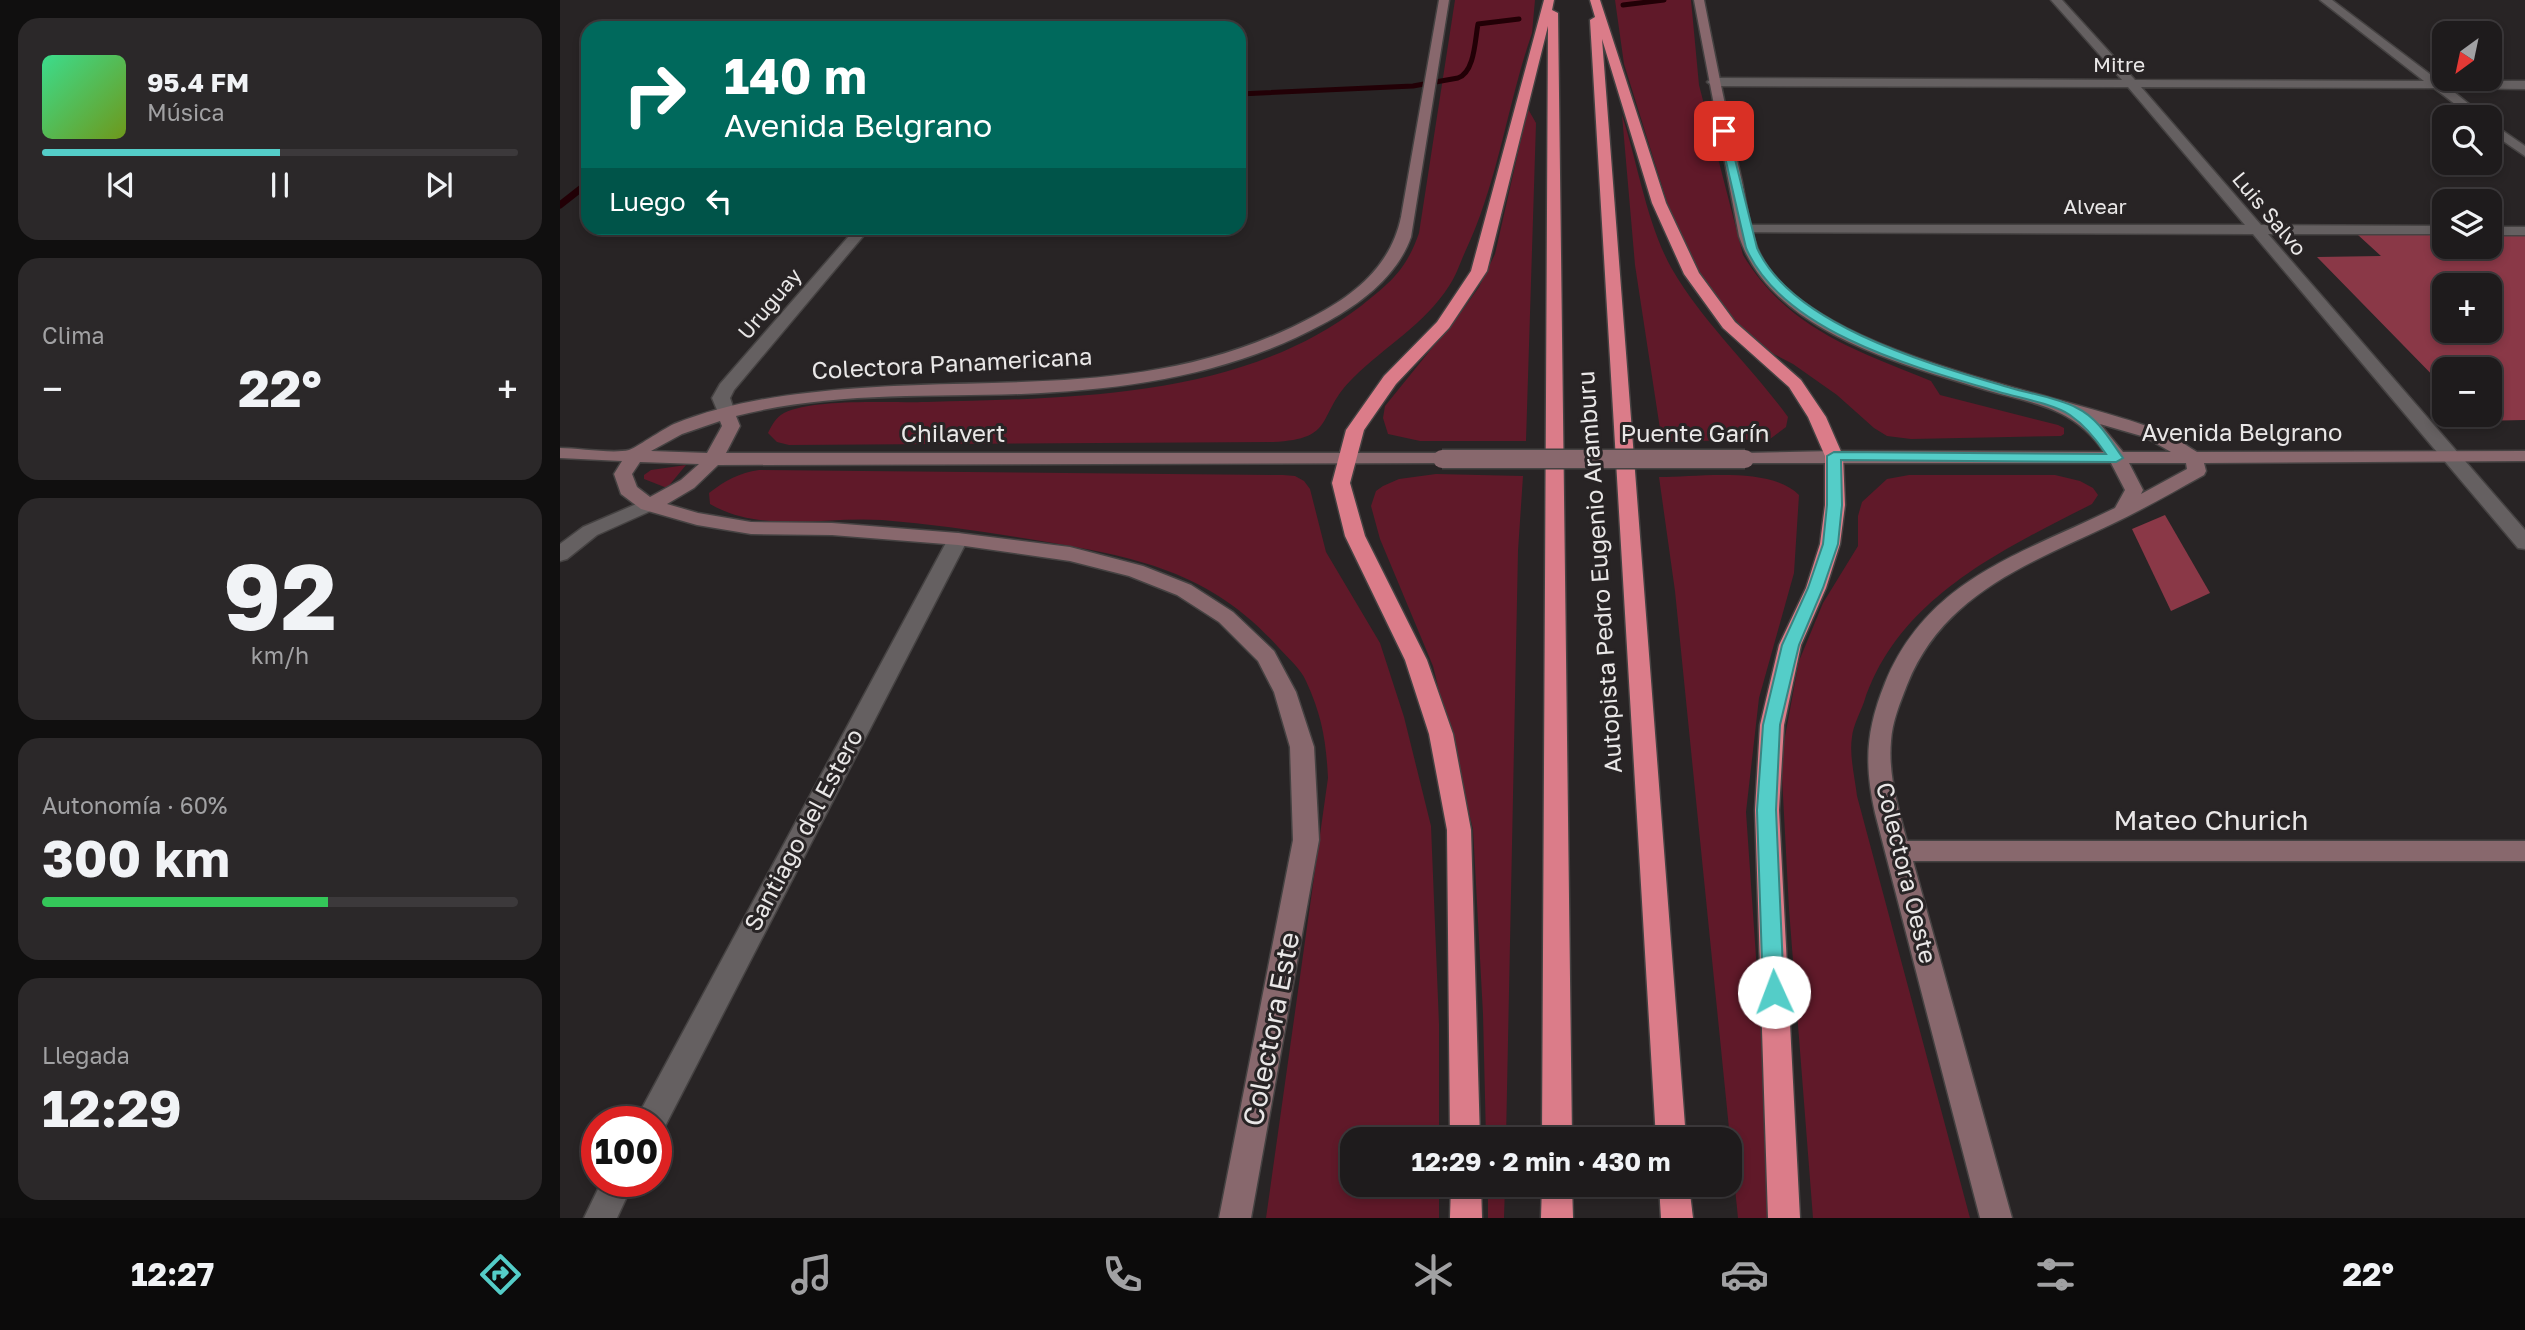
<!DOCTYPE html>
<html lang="es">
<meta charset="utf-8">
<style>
:root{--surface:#1e1b1c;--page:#2b2829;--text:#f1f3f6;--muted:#a1a1a3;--line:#3c393b;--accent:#54cdc8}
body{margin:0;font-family:"Golos Text",sans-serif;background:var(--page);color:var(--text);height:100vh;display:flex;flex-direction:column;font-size:26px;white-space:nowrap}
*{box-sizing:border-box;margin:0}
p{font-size:23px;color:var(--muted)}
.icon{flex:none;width:38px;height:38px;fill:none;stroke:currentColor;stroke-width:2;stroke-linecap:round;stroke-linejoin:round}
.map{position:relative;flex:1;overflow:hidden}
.drawer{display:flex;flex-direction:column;gap:18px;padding:18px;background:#100f0f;width:560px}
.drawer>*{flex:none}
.guide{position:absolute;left:21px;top:21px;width:665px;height:214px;border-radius:21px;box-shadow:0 4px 10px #0003,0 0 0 2px var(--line);background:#00695c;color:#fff;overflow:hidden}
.needle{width:46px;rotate:213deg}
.controls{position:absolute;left:1872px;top:21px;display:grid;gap:14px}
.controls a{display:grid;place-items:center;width:70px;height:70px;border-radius:14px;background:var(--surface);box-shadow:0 4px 10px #0003,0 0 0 2px var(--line);font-size:35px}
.speed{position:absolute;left:21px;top:1106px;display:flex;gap:14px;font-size:35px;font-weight:700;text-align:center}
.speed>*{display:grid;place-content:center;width:91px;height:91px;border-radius:50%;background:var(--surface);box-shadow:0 4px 10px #0003,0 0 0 2px var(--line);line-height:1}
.speed .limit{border:10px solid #d22;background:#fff;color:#111}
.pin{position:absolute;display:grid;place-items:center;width:60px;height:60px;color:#fff;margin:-30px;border-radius:14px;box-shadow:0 4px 10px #0006}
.me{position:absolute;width:77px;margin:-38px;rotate:358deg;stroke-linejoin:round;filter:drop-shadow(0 0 5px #0008)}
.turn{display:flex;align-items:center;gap:24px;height:147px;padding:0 28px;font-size:32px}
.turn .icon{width:91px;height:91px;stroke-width:2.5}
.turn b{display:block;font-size:49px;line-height:60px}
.then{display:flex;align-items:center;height:66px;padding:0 28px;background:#0003;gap:14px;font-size:26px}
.big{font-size:52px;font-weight:700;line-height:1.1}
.drawer .widget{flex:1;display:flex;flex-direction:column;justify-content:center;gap:10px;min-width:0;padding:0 24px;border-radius:21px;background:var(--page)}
.drawer .dial{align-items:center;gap:0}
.dial b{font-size:91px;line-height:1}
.song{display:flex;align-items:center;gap:21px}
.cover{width:84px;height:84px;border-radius:10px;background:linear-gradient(135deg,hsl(150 70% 55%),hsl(80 70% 35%))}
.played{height:7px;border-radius:4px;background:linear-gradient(90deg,var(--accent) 50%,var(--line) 50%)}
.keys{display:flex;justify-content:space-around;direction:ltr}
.heat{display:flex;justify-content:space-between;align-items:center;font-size:38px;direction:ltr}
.charge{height:10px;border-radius:5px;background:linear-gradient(90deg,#34c759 60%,var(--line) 0)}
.trip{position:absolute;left:780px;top:1127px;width:402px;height:70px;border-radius:21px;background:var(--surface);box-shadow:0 4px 10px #0003,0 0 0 2px var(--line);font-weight:700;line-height:70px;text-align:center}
.tab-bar{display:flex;height:112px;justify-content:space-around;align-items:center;background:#0c0b0b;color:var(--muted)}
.tab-bar .icon{width:49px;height:49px}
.tab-bar .on{color:var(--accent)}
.tab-bar b{font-size:32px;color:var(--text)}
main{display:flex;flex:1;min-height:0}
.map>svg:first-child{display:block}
.green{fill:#601929}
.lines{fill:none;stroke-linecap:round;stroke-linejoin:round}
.stream-far1{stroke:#220006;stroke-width:5}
.stream{stroke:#220006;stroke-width:7}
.building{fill:#8a3847;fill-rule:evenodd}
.street-casing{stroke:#454242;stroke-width:3}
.secondary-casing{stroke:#454242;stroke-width:3}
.highway-casing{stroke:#454242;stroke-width:3}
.street{fill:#656061;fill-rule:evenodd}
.secondary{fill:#88686d;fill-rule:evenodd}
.highway{fill:#db7c89;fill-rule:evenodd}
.secondary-bridge-casing{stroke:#454242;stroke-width:21;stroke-linecap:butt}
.secondary-bridge{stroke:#88686d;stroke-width:18}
.route{fill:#54cdc8;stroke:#378582;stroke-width:2}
.labels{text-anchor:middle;stroke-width:6;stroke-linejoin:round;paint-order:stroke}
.far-street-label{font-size:21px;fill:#e9e7e7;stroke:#282425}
.street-label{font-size:24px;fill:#e9e7e7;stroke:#282425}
.near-street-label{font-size:28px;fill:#e9e7e7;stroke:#282425}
</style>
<main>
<section class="drawer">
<div class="widget">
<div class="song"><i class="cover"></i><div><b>95.4 FM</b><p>Música</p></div></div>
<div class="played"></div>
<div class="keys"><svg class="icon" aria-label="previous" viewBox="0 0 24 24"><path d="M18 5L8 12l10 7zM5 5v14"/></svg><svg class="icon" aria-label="pause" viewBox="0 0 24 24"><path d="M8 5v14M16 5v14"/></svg><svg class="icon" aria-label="next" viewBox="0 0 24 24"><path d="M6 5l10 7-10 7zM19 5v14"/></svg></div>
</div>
<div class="widget"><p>Clima</p>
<div class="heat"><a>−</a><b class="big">22°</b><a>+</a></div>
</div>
<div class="widget dial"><b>92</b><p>km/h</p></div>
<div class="widget"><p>Autonomía · 60%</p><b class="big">300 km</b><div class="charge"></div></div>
<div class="widget"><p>Llegada</p><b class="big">12:29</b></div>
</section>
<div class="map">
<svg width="1965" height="1218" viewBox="0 0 1965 1218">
<rect width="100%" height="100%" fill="#282425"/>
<g class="green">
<path d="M895 0H975L972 33C947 105 938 183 905 252 900 263 896 276 889 286 865 324 824 347 793 378 755 415 778 439 713 442L229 445 217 442 208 433C212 425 216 417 224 413 253 398 333 403 367 402 513 398 680 399 801 306 831 282 846 270 859 233Z"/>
<path d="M1055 0H1131L1139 85 1183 255C1228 329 1295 350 1371 381L1380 395 1498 425 1504 428V434L1501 436 1351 439 1327 436 1314 428 1277 395 1233 364 1200 347 1171 315 1131 261 1108 205 1064 64Z"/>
<path d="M968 109 976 123 966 441H860L828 434 823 418 825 406 902 311 919 287 935 254Z"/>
<path d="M1062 115C1078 164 1087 225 1112 269 1144 324 1191 366 1228 417L1226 427 1210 439 1102 442 1075 265Z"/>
<path d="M126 465 107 488 84 479V475L91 470Z"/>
<path d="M199 470 723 475 735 476 744 481 750 489 766 552 820 643 844 717 871 826 879 1024V1139H793V1185H879V1218H706L768 778C766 740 762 716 746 681 741 669 728 658 719 648 648 568 570 556 469 539 420 531 371 524 322 520 265 516 202 534 150 504L149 493C166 480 179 473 199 470Z"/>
<path d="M876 474 963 476 958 551 946 1139H926L923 1014 913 829 873 666 820 539 811 506 816 491 823 486 839 479Z"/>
<path d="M1349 475H1495L1520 481 1533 488 1538 495 1532 504C1442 550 1338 598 1304 702 1300 713 1293 726 1292 737 1289 755 1295 778 1297 796L1410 1218H1253L1229 909 1221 758 1239 661 1263 603 1298 546V516L1302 502 1327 479Z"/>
<path d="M1099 477C1138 477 1211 466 1239 495L1234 573 1199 698 1186 812 1214 1218H1178L1115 591Z"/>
<path d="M928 1185H945L944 1218H928Z"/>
</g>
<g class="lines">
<g class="stream-far1">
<path d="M1063 5 1104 0"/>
<path d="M679 94 853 86 898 78C915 72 915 39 918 24L959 19"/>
</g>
<path class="stream" d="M0 205 28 183"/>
</g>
<g class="building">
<path d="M1798 235H1885V247H1930V236H1965V420L1916 421 1911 415H1930V369H1885V388L1757 257 1821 256ZM1885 285H1930V331H1885Z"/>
<path d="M1605 515 1650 593 1611 611 1572 529Z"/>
</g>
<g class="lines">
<g class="street-casing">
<g id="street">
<path d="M1491 0H1502L1575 80 1864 81 1760 0H1772L1879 81H1965V89L1889 88 1925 117H1912L1874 88 1581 87 1701 225 1885 226V234H1708L1965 530V549L1958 548 1693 234 1180 232 1178 229 1185 225H1685L1568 87 1153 86 1147 82 1153 78 1562 80Z"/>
<path d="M1930 122 1965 146V156L1930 132Z"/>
<rect x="1930" y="227" width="35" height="8"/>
<path d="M296 228H310L174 390 170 398 175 413 172 417H160L152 398 160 384Z"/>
<path d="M88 499 95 501 98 505 95 509 37 535 7 559 0 561V544L23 527Z"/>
<path d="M398 533 405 535 408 539 102 1132 96 1135V1122H76L80 1112 388 539 391 535Z"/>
<path d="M42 1181H74L57 1218H24Z"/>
</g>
</g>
<g class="secondary-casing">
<g id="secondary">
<path d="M879 0H889L851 237C837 277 799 305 763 324 670 375 565 390 461 394 366 397 269 392 176 416L180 426 166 453H882L891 459 888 463 158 465 134 488 107 504 138 513 191 522 272 523 398 533 510 547 583 566 631 585 673 612 714 651 736 692 754 747 759 840 691 1218H659L733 840 730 747 714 692 698 661 659 622 617 595 569 576 510 561 398 545 272 535 191 534 137 525 81 509 61 494 54 474 62 461 0 458V448C17 448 53 454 69 450 74 449 103 429 114 424 156 407 202 398 247 393 426 371 586 406 754 316 796 294 831 265 841 217ZM160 421 162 426 147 453 91 451 122 434ZM80 462 139 464 121 480 90 497 77 487 72 474Z"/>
<path d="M1134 0H1144C1156 61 1168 122 1182 182 1187 206 1189 231 1200 254 1250 355 1495 391 1595 429 1610 434 1624 444 1637 452L1965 451V461L1644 463 1646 471 1644 475C1613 492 1582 510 1550 525 1468 564 1383 594 1347 685 1340 703 1332 722 1331 741 1328 775 1338 808 1347 841H1965V861H1353L1452 1218H1420L1315 813C1304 763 1306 730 1325 683 1368 578 1462 554 1555 508L1565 490 1551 463H1179L1176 459 1185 453 1274 451 1544 452C1514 407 1475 404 1426 390 1341 364 1210 331 1179 236ZM1540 424 1585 437 1611 452H1563ZM1569 463H1626L1627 469 1581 494 1583 490Z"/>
</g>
</g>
<g class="highway-casing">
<g id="highway">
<path d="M984 0H994L992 10 998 13 1012 1139H982L988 26 927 271 889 328 836 384 804 430 790 483 805 536 867 660 893 734 911 830 920 1139H890L887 830 869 734 845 660 785 536 772 483 786 430 824 376 877 322 911 271Z"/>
<path d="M1030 0H1040L1106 203 1139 273 1175 322 1241 380 1266 417 1283 456 1285 505 1280 544 1266 588 1241 645 1224 725 1219 810 1240 1218H1208L1195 810 1200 725 1219 645 1246 588 1260 544 1265 505V456L1248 417 1229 387 1163 328 1124 274 1092 203 1042 39 1126 1139H1096L1030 20 1035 17Z"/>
<path d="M891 1185H921L922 1218H890Z"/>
<path d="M982 1185H1012L1013 1218H981Z"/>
<path d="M1099 1185H1129L1133 1218H1101Z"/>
</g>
</g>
<use href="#street" class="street"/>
<use href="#secondary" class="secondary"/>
<use href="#highway" class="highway"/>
<g class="secondary-bridge-casing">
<path id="secondary-bridge" d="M882 459H1185"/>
</g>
<use href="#secondary-bridge" class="secondary-bridge"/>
</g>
<path class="route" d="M1164 128 1168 131 1197 248C1233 327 1374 365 1451 388 1472 394 1498 398 1517 408 1538 418 1550 440 1563 458L1556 462 1281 460 1282 505 1278 544 1263 588 1239 645 1220 725 1216 810 1224 992 1221 999 1214 1002 1206 999 1203 992 1197 810 1203 725 1222 645 1248 588 1263 544 1267 505V456L1274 452 1546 454C1536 439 1526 426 1510 415 1494 404 1459 398 1439 392 1357 368 1223 333 1186 248L1159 131Z"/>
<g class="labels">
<g class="far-street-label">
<text x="1559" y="72">Mitre</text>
<text x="1535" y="214">Alvear</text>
<text transform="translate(1709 214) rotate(50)" y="7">Luis Salvo</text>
<text transform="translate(210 304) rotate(-50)" y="7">Uruguay</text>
</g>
<g class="street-label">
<text transform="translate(392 364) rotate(-3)" y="8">Colectora Panamericana</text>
<text x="1682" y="441">Avenida Belgrano</text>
<text x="393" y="442">Chilavert</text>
<text x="1135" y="442">Puente Garín</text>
<text transform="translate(1040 572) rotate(-94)" y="8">Autopista Pedro Eugenio Aramburu</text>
<text transform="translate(244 830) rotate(-62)" y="8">Santiago del Estero</text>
<text transform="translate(1346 873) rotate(76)" y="8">Colectora Oeste</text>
</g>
<g class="near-street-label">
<text x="1651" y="830">Mateo Churich</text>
<text transform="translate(711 1029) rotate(-79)" y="10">Colectora Este</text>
</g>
</g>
</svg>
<div class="controls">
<a><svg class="needle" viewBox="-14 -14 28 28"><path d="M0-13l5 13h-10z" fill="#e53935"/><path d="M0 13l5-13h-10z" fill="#a1a1a3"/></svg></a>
<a><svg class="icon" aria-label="search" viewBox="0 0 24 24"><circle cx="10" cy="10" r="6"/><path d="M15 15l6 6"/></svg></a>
<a><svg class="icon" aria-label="layers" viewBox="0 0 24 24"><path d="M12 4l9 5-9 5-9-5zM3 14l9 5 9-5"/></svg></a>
<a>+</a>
<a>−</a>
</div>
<div class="speed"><div class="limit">100</div></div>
<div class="pin" style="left:1164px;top:131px;background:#d93025"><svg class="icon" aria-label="arrive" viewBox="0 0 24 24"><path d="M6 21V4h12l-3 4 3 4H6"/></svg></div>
<svg class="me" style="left:1214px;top:992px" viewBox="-20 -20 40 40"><circle r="19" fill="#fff"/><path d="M0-13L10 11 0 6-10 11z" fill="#54cdc8"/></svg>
<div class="trip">12:29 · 2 min · 430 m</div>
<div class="guide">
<div class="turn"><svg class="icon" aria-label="right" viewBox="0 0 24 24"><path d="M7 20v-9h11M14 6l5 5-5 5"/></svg><div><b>140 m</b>Avenida Belgrano</div></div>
<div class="then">Luego<svg class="icon" aria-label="left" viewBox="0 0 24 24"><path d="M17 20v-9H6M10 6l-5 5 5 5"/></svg></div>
</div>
</div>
</main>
<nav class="tab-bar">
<b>12:27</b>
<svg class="icon on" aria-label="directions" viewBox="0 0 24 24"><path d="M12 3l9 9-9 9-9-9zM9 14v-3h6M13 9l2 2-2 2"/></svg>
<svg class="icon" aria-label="music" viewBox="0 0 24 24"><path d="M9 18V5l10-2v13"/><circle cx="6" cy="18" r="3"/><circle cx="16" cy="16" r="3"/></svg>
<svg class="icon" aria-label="phone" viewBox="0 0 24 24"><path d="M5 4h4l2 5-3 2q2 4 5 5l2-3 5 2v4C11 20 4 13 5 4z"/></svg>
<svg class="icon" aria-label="climate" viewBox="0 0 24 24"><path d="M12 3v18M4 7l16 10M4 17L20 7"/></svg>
<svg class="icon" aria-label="car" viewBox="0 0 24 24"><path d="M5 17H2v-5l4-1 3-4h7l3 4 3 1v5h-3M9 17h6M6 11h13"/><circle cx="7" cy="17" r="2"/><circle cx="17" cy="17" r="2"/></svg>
<svg class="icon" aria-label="filters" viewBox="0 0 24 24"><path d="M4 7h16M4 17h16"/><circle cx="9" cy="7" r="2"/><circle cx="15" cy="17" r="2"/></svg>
<b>22°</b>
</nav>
